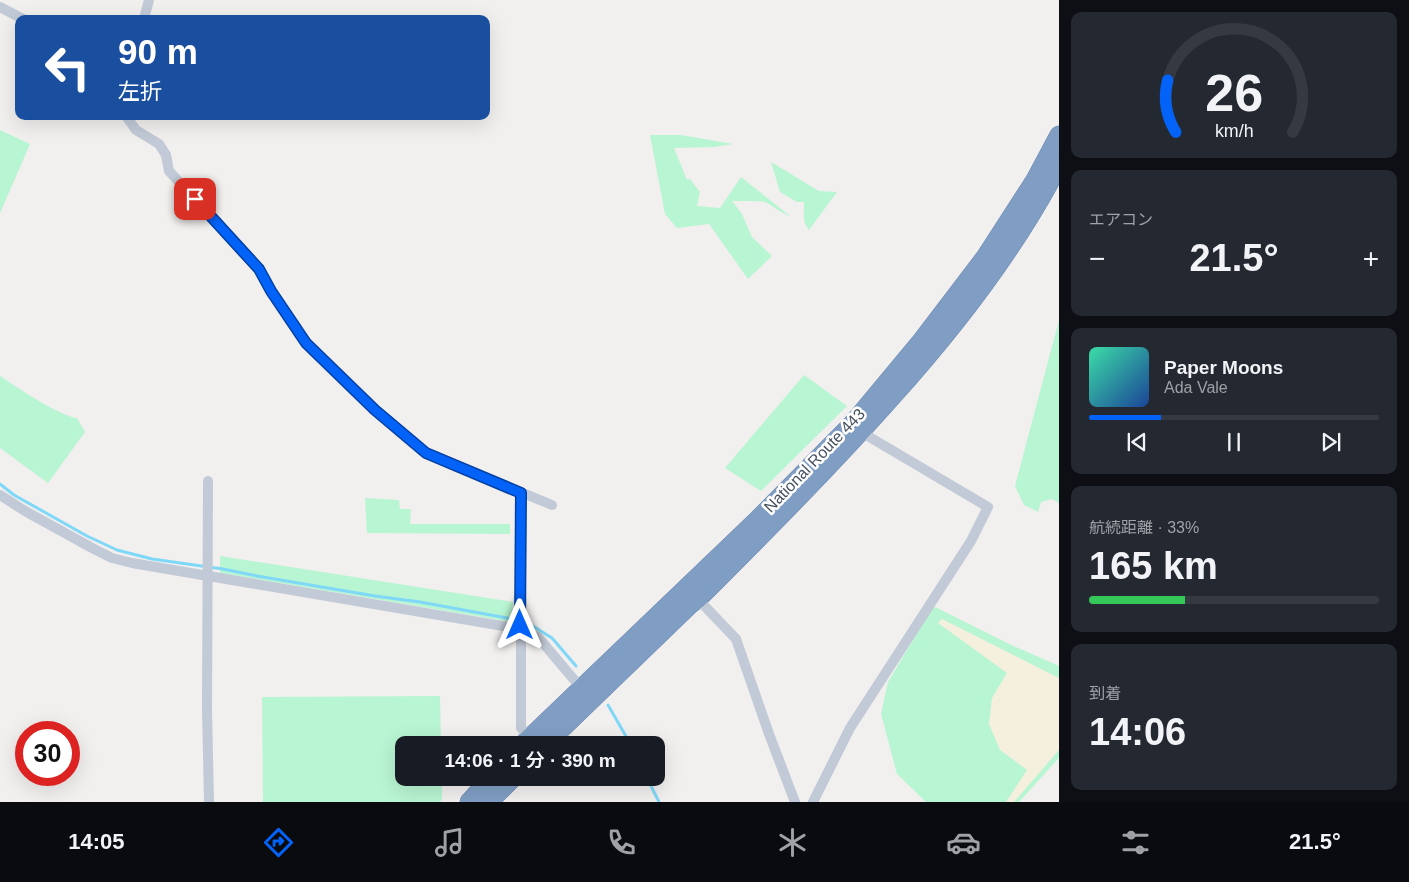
<!DOCTYPE html>
<html lang="ja">
<meta charset="utf-8">
<style>
:root{--surface:#171b24;--page:#242831;--text:#f1f3f6;--muted:#9ea1a6;--line:#363941;--accent:#0362f8}
body{margin:0;font-family:Helvetica,"Noto Sans JP",sans-serif;background:var(--page);color:var(--text);height:100vh;display:flex;flex-direction:column;font-size:19px;white-space:nowrap}
*{box-sizing:border-box;margin:0}
p{font-size:16px;color:var(--muted)}
.icon{flex:none;width:28px;height:28px;fill:none;stroke:currentColor;stroke-width:2;stroke-linecap:round;stroke-linejoin:round}
.map{position:relative;flex:1;overflow:hidden}
.details{display:flex;flex-direction:column;gap:12px;padding:12px;background:#0d0f14;width:350px}
.details>*{flex:none}
.hud{position:absolute;left:15px;top:15px;width:475px;height:105px;border-radius:10px;box-shadow:0 5px 20px #0002;background:#1a4fa0;color:#fff;overflow:hidden}
.speed{position:absolute;left:15px;top:721px;display:flex;gap:10px;font-size:25px;font-weight:700;text-align:center}
.speed>*{display:grid;place-content:center;width:65px;height:65px;border-radius:50%;background:var(--surface);box-shadow:0 5px 20px #0002;line-height:1}
.speed .limit{border:8px solid #d22;background:#fff;color:#111}
.pin{position:absolute;display:grid;place-items:center;width:42px;height:42px;color:#fff;margin:-21px;border-radius:10px;box-shadow:0 2px 8px #0006}
.me{position:absolute;width:55px;margin:-28px;rotate:0deg;stroke-linejoin:round;filter:drop-shadow(0 0 4px #0008)}
.turn{display:flex;align-items:center;gap:18px;height:105px;padding:0 20px;font-size:22px}
.turn .icon{width:65px;height:65px;stroke-width:2.5}
.turn b{display:block;font-size:35px;line-height:42px}
.big{font-size:38px;font-weight:600;line-height:1.1}
.details .tile{flex:1;display:flex;flex-direction:column;justify-content:center;gap:8px;min-width:0;padding:0 18px;border-radius:10px;background:var(--page)}
.details .dial{align-items:center;gap:0}
.dial svg{height:130px;overflow:visible;fill:none;stroke:var(--line);stroke-width:7;stroke-linecap:round;text-anchor:middle}
.dial text{fill:var(--text);stroke:none}
.song{display:flex;align-items:center;gap:15px}
.cover{width:60px;height:60px;border-radius:8px;background:linear-gradient(135deg,hsl(160 70% 55%),hsl(220 70% 35%))}
.played{height:5px;border-radius:2px;background:linear-gradient(90deg,var(--accent) 25%,var(--line) 25%)}
.keys{display:flex;justify-content:space-around;direction:ltr}
.heat{display:flex;justify-content:space-between;align-items:center;font-size:28px;direction:ltr}
.charge{height:8px;border-radius:4px;background:linear-gradient(90deg,#34c759 33%,var(--line) 0)}
.trip{position:absolute;left:395px;top:736px;width:270px;height:50px;border-radius:10px;background:var(--surface);box-shadow:0 5px 20px #0002;font-weight:600;line-height:50px;text-align:center}
.menu{display:flex;height:80px;justify-content:space-around;align-items:center;background:#090b0e;color:var(--muted)}
.menu .icon{width:35px;height:35px}
.menu .active{color:var(--accent)}
.menu b{font-size:22px;color:var(--text)}
main{display:flex;flex:1;min-height:0}
.map>svg:first-child{display:block}
.green{fill:#b8f5d2}
.sand{fill:#f5efde}
.lines{fill:none;stroke-linecap:round;stroke-linejoin:round}
.stream{stroke:#7fd8f7;stroke-width:3}
.highway-casing{stroke:#6c89b0;stroke-width:19}
.street{stroke:#c1cad6;stroke-width:10}
.highway{stroke:#809ec4;stroke-width:18}
.route-casing{stroke:#0240a1;stroke-width:12}
.route{stroke:#0362f8;stroke-width:9}
.labels{text-anchor:middle;stroke-width:5;stroke-linejoin:round;paint-order:stroke}
.street-label{font-size:16px;fill:#45515f;stroke:#fff}
</style>
<main>
<div class="map">
<svg width="1059" height="802" viewBox="0 0 1059 802">
<rect width="100%" height="100%" fill="#f2efef"/>
<g class="green">
<path d="M0 130 30 144 0 213Z"/>
<path d="M650 135H681L733 144 714 147 674 148 687 180 690 179 700 192 697 206 720 208 741 177 790 216C780 213 774 206 765 202 762 201 737 201 732 201L742 214 752 237 772 256 748 279 709 224 677 228 665 214Z"/>
<path d="M771 162 819 191 837 192 809 230C802 222 804 212 804 202H797L780 192Z"/>
<path d="M1059 320V503L1052 499 1041 502 1038 512 1024 505 1015 486Z"/>
<path d="M804 375 847 406 761 491 725 468Z"/>
<path d="M0 376C15 386 61 417 77 418L85 432 48 483 0 448Z"/>
<path d="M365 498 399 500 400 509H411L410 524H510V534L367 533Z"/>
<path d="M220 556 513 602 512 622 220 573Z"/>
<path d="M933 606 1009 644 1059 666V758L1019 802H926L897 774 881 714 888 682Z"/>
<path d="M440 696 441 745H404V778H442V799L440 802H263L262 697Z"/>
</g>
<path class="sand" d="M942 619 1059 678V750L1014 802H1006L1027 770 1000 750 989 724 992 698 1007 673 938 623Z"/>
<g class="lines">
<g class="stream">
<path d="M0 484 14 495 87 536 117 550 152 559 223 569 257 576 375 596 420 602 518 620"/>
<path d="M524 622 528 623 552 638 576 666"/>
<path d="M608 705 631 745"/>
<path d="M647 778 659 802"/>
</g>
<g class="highway-casing">
<g id="highway">
<path d="M522 745 759 518 853 423 922 340 986 256 1035 180 1059 135"/>
<path d="M545 745 691 604 698 599C764 533 830 467 892 397 956 326 1015 250 1059 165"/>
<path d="M469 802 491 778"/>
<path d="M489 802 513 778"/>
</g>
</g>
<g class="street">
<path d="M0 7 23 19"/>
<path d="M144 19 149 0"/>
<path d="M126 116 136 130 159 144 166 155 169 171 259 269 271 291 306 343 375 410 426 453 552 505"/>
<path d="M208 481 207 709 209 802"/>
<path d="M521 493V728L530 737"/>
<path d="M0 495 25 511 94 549 112 558 132 563 520 629 538 637 581 688"/>
<path d="M696 597 736 639 769 734 795 802"/>
<path d="M813 802 850 728 971 541 988 507 861 432 858 429"/>
</g>
<use href="#highway" class="highway"/>
</g>
<g class="lines">
<g class="route-casing">
<path id="route" d="M195 199 259 269 271 291 306 343 375 410 426 453 521 493 520 625"/>
</g>
<use href="#route" class="route"/>
</g>
<g class="labels">
<g class="street-label">
<text transform="translate(814 460) rotate(-46)" y="6">National Route 443</text>
</g>
</g>
</svg>
<div class="speed"><div class="limit">30</div></div>
<div class="pin" style="left:195px;top:199px;background:#d93025"><svg class="icon" aria-label="arrive" viewBox="0 0 24 24"><path d="M6 21V4h12l-3 4 3 4H6"/></svg></div>
<svg class="me" style="left:520px;top:625px" viewBox="-20 -20 40 40"><path d="M0-17L14 15 0 8-14 15z" fill="#0362f8" stroke="#fff" stroke-width="4"/></svg>
<div class="trip">14:06 · 1 分 · 390 m</div>
<div class="hud">
<div class="turn"><svg class="icon" aria-label="left" viewBox="0 0 24 24"><path d="M17 20v-9H6M10 6l-5 5 5 5"/></svg><div><b>90 m</b>左折</div></div>
</div>
</div>
<section class="details">
<div class="tile dial"><svg viewBox="0 0 100 80">
<path d="M14 69A42 42 0 1 1 86 69"/>
<path d="M14 69A42 42 0 0 1 9 37" stroke="#0362f8"/>
<text x="50" y="56" font-size="32" font-weight="700">26</text>
<text x="50" y="72" font-size="11">km/h</text>
</svg></div>
<div class="tile"><p>エアコン</p>
<div class="heat"><a>−</a><b class="big">21.5°</b><a>+</a></div>
</div>
<div class="tile">
<div class="song"><i class="cover"></i><div><b>Paper Moons</b><p>Ada Vale</p></div></div>
<div class="played"></div>
<div class="keys"><svg class="icon" aria-label="previous" viewBox="0 0 24 24"><path d="M18 5L8 12l10 7zM5 5v14"/></svg><svg class="icon" aria-label="pause" viewBox="0 0 24 24"><path d="M8 5v14M16 5v14"/></svg><svg class="icon" aria-label="next" viewBox="0 0 24 24"><path d="M6 5l10 7-10 7zM19 5v14"/></svg></div>
</div>
<div class="tile"><p>航続距離 · 33%</p><b class="big">165 km</b><div class="charge"></div></div>
<div class="tile"><p>到着</p><b class="big">14:06</b></div>
</section>
</main>
<nav class="menu">
<b>14:05</b>
<svg class="icon active" aria-label="directions" viewBox="0 0 24 24"><path d="M12 3l9 9-9 9-9-9zM9 14v-3h6M13 9l2 2-2 2"/></svg>
<svg class="icon" aria-label="music" viewBox="0 0 24 24"><path d="M9 18V5l10-2v13"/><circle cx="6" cy="18" r="3"/><circle cx="16" cy="16" r="3"/></svg>
<svg class="icon" aria-label="phone" viewBox="0 0 24 24"><path d="M5 4h4l2 5-3 2q2 4 5 5l2-3 5 2v4C11 20 4 13 5 4z"/></svg>
<svg class="icon" aria-label="climate" viewBox="0 0 24 24"><path d="M12 3v18M4 7l16 10M4 17L20 7"/></svg>
<svg class="icon" aria-label="car" viewBox="0 0 24 24"><path d="M5 17H2v-5l4-1 3-4h7l3 4 3 1v5h-3M9 17h6M6 11h13"/><circle cx="7" cy="17" r="2"/><circle cx="17" cy="17" r="2"/></svg>
<svg class="icon" aria-label="filters" viewBox="0 0 24 24"><path d="M4 7h16M4 17h16"/><circle cx="9" cy="7" r="2"/><circle cx="15" cy="17" r="2"/></svg>
<b>21.5°</b>
</nav>
